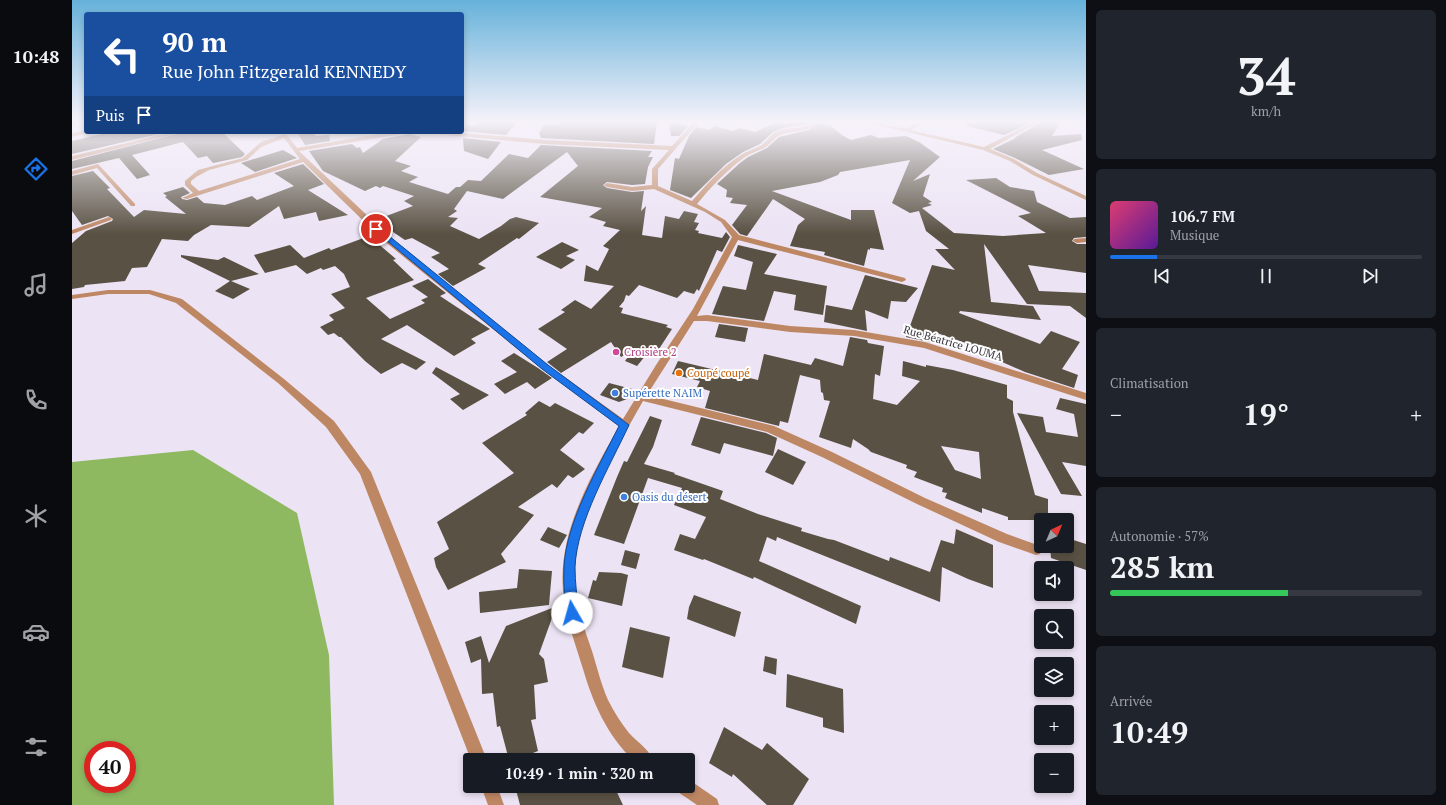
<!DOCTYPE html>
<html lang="fr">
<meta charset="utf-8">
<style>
:root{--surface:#171b24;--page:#20242c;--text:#f1f3f6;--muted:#9ea1a6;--line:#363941;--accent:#1a73e8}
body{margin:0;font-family:"PT Serif",serif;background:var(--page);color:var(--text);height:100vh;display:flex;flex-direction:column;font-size:15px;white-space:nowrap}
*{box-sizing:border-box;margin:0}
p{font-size:13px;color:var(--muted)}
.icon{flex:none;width:22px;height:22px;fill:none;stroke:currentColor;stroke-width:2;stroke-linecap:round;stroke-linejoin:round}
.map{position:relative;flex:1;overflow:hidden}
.sheet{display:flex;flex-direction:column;gap:10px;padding:10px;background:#0d0f14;width:360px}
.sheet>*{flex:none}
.banner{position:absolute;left:12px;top:12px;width:380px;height:122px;border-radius:4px;box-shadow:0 2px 6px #0003;background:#1a4fa0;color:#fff;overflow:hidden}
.needle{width:26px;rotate:44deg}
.buttons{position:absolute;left:962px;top:513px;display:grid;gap:8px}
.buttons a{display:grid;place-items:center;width:40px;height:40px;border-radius:4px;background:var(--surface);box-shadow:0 2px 6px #0003;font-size:20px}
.speed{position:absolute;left:12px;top:741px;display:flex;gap:8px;font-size:20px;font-weight:700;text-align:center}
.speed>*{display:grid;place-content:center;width:52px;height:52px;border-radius:50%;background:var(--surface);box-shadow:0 2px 6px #0003;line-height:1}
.speed .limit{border:6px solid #d22;background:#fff;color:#111}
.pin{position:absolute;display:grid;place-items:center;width:34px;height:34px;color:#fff;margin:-17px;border:2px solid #fff;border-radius:50%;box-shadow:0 1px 4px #0007}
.me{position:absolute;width:44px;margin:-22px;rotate:353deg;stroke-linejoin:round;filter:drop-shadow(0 0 3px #0008)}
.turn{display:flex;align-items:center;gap:14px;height:84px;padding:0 12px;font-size:18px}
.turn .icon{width:52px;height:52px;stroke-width:2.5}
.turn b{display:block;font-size:28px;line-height:34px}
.then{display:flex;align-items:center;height:38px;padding:0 12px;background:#0003;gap:8px;font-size:15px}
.big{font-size:30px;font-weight:700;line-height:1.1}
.sheet .tile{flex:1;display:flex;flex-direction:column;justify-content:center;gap:6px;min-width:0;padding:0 14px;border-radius:6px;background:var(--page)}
.sheet .dial{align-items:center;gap:0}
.dial b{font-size:52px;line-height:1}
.song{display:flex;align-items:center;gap:12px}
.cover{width:48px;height:48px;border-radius:6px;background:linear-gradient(135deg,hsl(340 70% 55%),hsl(270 70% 35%))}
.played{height:4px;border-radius:2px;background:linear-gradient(90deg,var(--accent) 15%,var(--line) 15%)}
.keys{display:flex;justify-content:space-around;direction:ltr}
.heat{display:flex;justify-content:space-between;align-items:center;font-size:22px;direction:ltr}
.charge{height:6px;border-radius:3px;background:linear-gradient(90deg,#34c759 57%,var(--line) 0)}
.trip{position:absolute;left:391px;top:753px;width:232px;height:40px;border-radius:4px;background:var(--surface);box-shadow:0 2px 6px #0003;font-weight:700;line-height:40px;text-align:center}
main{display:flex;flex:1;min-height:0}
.dock{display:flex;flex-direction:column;width:72px;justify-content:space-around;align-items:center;background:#090b0e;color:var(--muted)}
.dock .icon{width:28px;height:28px}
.dock .current{color:var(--accent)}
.dock b{font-size:18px;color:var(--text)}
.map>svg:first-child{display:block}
.forest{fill:#8eb961;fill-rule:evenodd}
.building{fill:#595143;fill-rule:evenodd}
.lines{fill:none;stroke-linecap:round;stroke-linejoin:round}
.minor{fill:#be8763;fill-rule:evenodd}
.route{fill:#1a73e8;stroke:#114b97}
.hotel-dot{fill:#d1479c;stroke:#fff;stroke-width:1.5}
.food-dot{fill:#e8710a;stroke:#fff;stroke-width:1.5}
.shop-dot{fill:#3f7fe0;stroke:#fff;stroke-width:1.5}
.labels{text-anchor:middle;stroke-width:4;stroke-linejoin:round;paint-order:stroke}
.street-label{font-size:11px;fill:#353138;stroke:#fff}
.hotel-label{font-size:11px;fill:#b23c85;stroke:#fff;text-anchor:start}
.food-label{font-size:11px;fill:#c56008;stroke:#fff;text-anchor:start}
.shop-label{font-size:11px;fill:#366cbe;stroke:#fff;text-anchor:start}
</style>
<main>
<nav class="dock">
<b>10:48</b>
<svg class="icon current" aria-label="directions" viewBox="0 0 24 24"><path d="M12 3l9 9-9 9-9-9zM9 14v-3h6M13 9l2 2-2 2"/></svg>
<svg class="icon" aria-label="music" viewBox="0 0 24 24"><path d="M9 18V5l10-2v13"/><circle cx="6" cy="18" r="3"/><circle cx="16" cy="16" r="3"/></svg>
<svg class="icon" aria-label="phone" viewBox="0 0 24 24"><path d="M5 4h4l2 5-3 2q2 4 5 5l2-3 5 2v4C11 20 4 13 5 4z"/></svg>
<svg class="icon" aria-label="climate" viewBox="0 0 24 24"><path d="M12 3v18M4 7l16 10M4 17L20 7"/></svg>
<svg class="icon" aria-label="car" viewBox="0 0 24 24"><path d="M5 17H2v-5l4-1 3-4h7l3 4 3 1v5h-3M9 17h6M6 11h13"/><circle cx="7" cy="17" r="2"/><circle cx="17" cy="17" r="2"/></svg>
<svg class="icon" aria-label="filters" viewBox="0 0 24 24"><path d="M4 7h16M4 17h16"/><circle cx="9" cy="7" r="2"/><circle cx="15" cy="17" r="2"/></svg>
</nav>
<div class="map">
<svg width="1014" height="805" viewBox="0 0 1014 805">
<rect width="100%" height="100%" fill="#ece3f4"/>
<path class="forest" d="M121 450 225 513 257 655 262 805H0V462ZM21 750H55V784H21Z"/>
<g class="building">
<path d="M405 122H445L434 135 391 131 395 125 403 126Z"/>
<path d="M488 122H585L582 144 469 138 467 133 472 125H487Z"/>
<path d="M597 122 616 126 607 136H599Z"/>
<path d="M705 122 713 124 720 122H737L731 125 711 128 701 132 688 144 671 152 654 164 619 198 598 190 603 158 607 159 617 136 624 127 637 130 642 126 661 131 668 128 683 132Z"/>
<path d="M895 122H960L932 135 895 126Z"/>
<path d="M968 122H989L980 136 1009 134 1010 140 970 150 1012 169 977 175 943 158 921 149 944 138H942L968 123Z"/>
<path d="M745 123 759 126 770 135 779 140 799 135 807 138 834 136 847 142 868 157 841 181 858 174 851 196 860 202 856 203 860 205 850 208 882 233 931 236 974 233 946 216 959 213 894 180 924 178 938 187 962 191 965 202 998 218 1014 217V237L1002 238 1000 241 1005 244H1014V273L956 265 967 291 1014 293V318L998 306 955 304 912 244 919 302 961 306 969 320 888 311 887 313 968 344 979 331 1008 342 990 369 1006 375 1002 388 953 372 921 358 925 354 865 333 862 343 834 337 860 265 883 270 863 249H877L854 231 847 211 838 213 820 203 838 160 768 172 766 175 748 182 700 191 779 220V210H802L812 250 798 248V250L796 249 792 266 752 255 753 252 718 246 726 225 733 219 701 199 675 236 668 234 660 225 675 205 658 203 661 198 654 197 655 190 645 184 668 163 676 157 695 148 707 137 737 130Z"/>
<path d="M38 132H95L0 154V141Z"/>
<path d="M112 132H150L173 154 170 157 141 163 135 156 126 158 111 142 60 155 78 175 65 179 47 158 0 169V161Z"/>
<path d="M225 132H241L244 136 257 135 258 141 233 145Z"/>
<path d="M337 134 349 137 323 161 339 166 329 171 346 177 337 182 376 194 384 187H388L396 180 409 181 437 154 456 158 469 145 580 151 576 157H581L576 167 573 184 560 185 535 182 531 185 535 188 560 192 572 191 569 211 574 206 570 235 590 238 593 216 607 219 612 211 626 214 622 222 627 223 623 230 627 231 626 233 650 238 654 232 658 237 650 252 645 250 627 291 625 289 622 294 612 291 605 298 567 285 557 296 554 295 552 301 547 307 551 308 549 313 596 325 594 327 600 329 585 352 579 349 565 366 553 361 561 350 549 357 539 342 489 373 475 362 495 349 466 329 493 312 489 310 503 300 519 309 542 286 512 281 514 265 526 271 537 249 531 246 548 230 531 226 534 222 517 217 530 208 468 197 506 166 495 152 431 199 395 191 382 209 385 211 376 217 386 218 378 226 407 239 429 226 438 219 444 217 467 223 447 239 445 238 406 264 414 268 381 286 366 274 377 269 359 257 368 253 340 238 333 240 315 228 321 226 309 218 341 206 332 201 342 196 311 186 308 188 304 186 293 191 251 171 237 151 280 144 285 148 288 147 291 153 311 139Z"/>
<path d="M391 138 429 142 416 159 392 151Z"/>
<path d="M211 150 225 158 183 172 169 163Z"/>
<path d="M231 164 252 184 236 190 276 215 247 221 244 212 212 219 207 206 177 227 139 225 122 235 116 241 90 239 75 267 60 268 53 281 13 285 12 287 0 289V243L14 231 40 221 41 219 36 216 10 225 0 211V176L21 171 38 188 35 189 62 217 72 210 114 214 93 197 95 196 91 193 111 187 118 193 109 197 110 199 115 200 125 197 132 203 153 205 180 196 185 200 222 186 202 173Z"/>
<path d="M297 236 324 259 321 260 342 280 294 298 318 319 353 303 349 300 356 297 340 286 356 279 374 293 368 296 418 329 399 339 404 343 382 356 335 325 309 339 354 362 344 370 330 363 309 374 293 361 269 337H267L262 333 256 335 248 327 262 320 257 315 273 308 259 294 278 287 272 274 263 266 251 270 249 268 235 274 224 265 193 273 182 255 218 245 232 258 257 248 259 250Z"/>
<path d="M490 242 507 250 494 256 503 260 489 269 464 257Z"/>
<path d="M666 245 705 254 692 274 755 286 751 315 722 310 724 295 702 291 692 321 640 314 651 286 674 290 681 262 662 256Z"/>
<path d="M109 255 146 260 152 257 187 274 159 281 178 289 161 299 143 291 158 281 109 257Z"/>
<path d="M793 275 846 288 834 302 819 301 816 319 793 310 795 331 752 322 754 305 780 310Z"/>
<path d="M647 324 676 328 673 342 643 337Z"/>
<path d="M778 337 795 340 796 343 812 346 808 376 803 374 801 399 825 405 848 381 830 376 831 361 854 367V365L881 370 935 385V398L941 401V412L963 495 976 499V520H936V517L910 508V513L873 498 875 493 870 492 871 488 842 477 845 472 834 468 835 465 799 452 796 449 781 439 779 448 747 437 758 401 752 400 751 393 749 392 748 380 728 375 716 423 708 421 707 426 633 408 638 391 625 387 628 381 600 374 606 361 686 380 692 354 739 365 743 358 771 366ZM869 446 907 452 909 479 883 470Z"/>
<path d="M442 353 466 368 480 378 463 389 455 382 433 394 422 384 445 372 429 361Z"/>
<path d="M364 367 417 395 391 410 378 399 388 394 360 373Z"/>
<path d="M537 383 560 389 555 399 547 402 528 395Z"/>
<path d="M988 398 1014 404V466L990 462 1010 496 989 494 945 413 971 417 974 432 1006 437 1002 414 984 409Z"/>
<path d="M467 401 478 407 483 403 522 423 511 434 507 432 488 450 513 469 501 478 496 475 485 488 480 484 446 507 462 515 429 554 434 562 376 590 364 567 362 558 377 549 365 522 442 473 410 443 455 415 453 413Z"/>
<path d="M578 416 590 420 581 447 572 464 603 473 602 474 651 491 648 499 686 514 730 528 729 531 756 539 762 540 817 561 818 557 858 572 869 540 882 544 884 529 921 545V588L896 579 870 567 868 602 705 537 704 541 695 537 687 561 789 606 784 624 682 577 681 579 632 559 631 560 602 550 608 534 623 539 634 517 602 505 610 488 576 478 552 544 522 535 545 477 552 461 555 462Z"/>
<path d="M629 417 694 433 705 438 701 456 652 443 648 454 619 445Z"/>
<path d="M706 449 734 462 721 485 693 472Z"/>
<path d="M476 527 495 535 487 548 468 540Z"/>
<path d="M995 538 1014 544V570L979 558 978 546H995Z"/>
<path d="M553 550 568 554 564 569 549 565Z"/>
<path d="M447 569 480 571 477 605 408 613 407 592 445 588Z"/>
<path d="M527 572 549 573 556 575 550 606 516 598 521 580 524 581Z"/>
<path d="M622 595 669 612 663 637 615 619 617 607Z"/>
<path d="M480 608V618L467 654 472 659 476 682 462 685 464 719 459 720 466 751 456 755 458 760H437L428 726 425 727 421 693 410 694 409 659 399 663 393 642 409 636 417 663 434 626Z"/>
<path d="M558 627 598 637 591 678 550 667Z"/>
<path d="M693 656 705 659 704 675 691 671Z"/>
<path d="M715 674 771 689 772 733 751 727V718L714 707Z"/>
<path d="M652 727 690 750 695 743 737 779 721 805H695L661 774 660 777 637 763Z"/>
<path d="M443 786H542L551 805H448Z"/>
</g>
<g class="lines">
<g class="minor">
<path d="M0 122H6L0 127Z"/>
<path d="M622 122H627L586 169V186L620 201C634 185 650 167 669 155 676 150 685 149 691 144 695 141 698 136 702 133 714 126 730 131 739 122H744C737 135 718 129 706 136 701 139 698 145 692 148 686 151 679 153 673 157 656 169 638 188 625 204L653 220 667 235 833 278 834 280 830 282 666 240 625 316 635 315 718 326 782 330 853 342 1014 393V400L852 348 782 336 718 332 635 321H622L575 395 702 426 760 452 853 498 935 534 968 546 970 550 968 554 964 555 927 542 845 504 752 458 695 432 571 401C544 449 500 523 503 580 504 605 512 628 520 651 525 667 529 684 536 700 542 712 549 723 557 733 565 742 577 749 581 760H561C535 735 521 703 511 669 503 643 493 616 491 590 486 531 520 475 547 426L470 369 311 240 231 162 115 199 110 198 121 193 113 185V181L126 170 171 158 189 142 210 135 207 132H213L225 148 318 132H342L227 151 317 236 476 365 551 419 584 365 621 309 660 237 649 222 633 212 582 189 560 191 535 187 532 185 535 183 560 187 580 185V169L597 150 473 144 362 134 359 132H380L473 140 600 146ZM212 138 228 159 127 191 119 184V181L124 177 137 170 175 160 189 147Z"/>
<path d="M793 122C806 120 818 127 830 128 838 129 846 122 854 122L838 130 912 147 962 122H967L918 149 942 159 965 173 1014 196V200L961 175 938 161 911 150Z"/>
<path d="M14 130V132H17L16 133 0 137V133Z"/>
<path d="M101 132H111L0 160V156Z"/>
<path d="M26 164 63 204V206H59L25 168 0 175V171Z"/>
<path d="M37 217 40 219 39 220 0 234V230Z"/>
<path d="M1014 238V242L1005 243 1001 241 1002 239Z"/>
<path d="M36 290H78L110 299 212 379 262 421 299 472 415 760H399L288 474 254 427 206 383 104 303 77 294H36L0 299V295Z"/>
<path d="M616 779 645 799 647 805H625L606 792 604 786H616Z"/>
<path d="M409 786H425L432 805H416Z"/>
</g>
</g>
<linearGradient id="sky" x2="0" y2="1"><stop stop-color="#66b2da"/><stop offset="0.52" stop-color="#f6f2fa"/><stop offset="1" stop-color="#f6f2fa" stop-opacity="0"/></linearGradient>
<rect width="1014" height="234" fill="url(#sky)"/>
<path class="route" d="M302 227H306L476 365 557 425C538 466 505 521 503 567 503 582 505 598 507 613L505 617 500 619 496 617 494 613C493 598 491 582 492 567 494 522 527 466 547 426L470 369 302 230Z"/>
<circle class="hotel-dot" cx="544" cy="352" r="4"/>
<circle class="food-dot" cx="607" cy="373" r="4"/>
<g class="shop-dot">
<circle cx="543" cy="393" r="4"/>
<circle cx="552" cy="497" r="4"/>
</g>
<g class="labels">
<g class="street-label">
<text transform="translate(881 343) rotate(16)" y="4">Rue Béatrice LOUMA</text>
</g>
<g class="hotel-label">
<text x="552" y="356">Croisière 2</text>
</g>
<g class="food-label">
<text x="615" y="377">Coupé coupé</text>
</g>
<g class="shop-label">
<text x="551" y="397">Supérette NAIM</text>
<text x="560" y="501">Oasis du désert</text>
</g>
</g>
</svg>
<div class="buttons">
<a><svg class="needle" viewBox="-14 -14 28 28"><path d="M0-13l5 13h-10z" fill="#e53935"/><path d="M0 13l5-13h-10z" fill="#9ea1a6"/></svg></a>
<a><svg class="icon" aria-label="sound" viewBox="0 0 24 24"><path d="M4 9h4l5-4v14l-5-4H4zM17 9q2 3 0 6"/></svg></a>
<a><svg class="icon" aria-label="search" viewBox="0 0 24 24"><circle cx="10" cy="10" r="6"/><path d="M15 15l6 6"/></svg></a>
<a><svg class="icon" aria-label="layers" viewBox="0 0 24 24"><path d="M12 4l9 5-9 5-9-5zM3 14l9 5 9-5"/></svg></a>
<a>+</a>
<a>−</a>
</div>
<div class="speed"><div class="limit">40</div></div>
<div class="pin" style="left:304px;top:229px;background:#d93025"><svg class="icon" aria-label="arrive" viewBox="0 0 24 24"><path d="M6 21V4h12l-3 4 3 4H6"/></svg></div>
<svg class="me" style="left:500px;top:613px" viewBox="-20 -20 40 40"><circle r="19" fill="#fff"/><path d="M0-13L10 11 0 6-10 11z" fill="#1a73e8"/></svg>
<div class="trip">10:49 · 1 min · 320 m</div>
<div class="banner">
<div class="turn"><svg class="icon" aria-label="left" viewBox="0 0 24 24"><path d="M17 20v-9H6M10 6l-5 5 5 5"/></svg><div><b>90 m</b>Rue John Fitzgerald KENNEDY</div></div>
<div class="then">Puis<svg class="icon" aria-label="arrive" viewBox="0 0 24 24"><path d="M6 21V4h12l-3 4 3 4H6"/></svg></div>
</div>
</div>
<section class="sheet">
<div class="tile dial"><b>34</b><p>km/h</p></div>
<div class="tile">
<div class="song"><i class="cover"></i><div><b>106.7 FM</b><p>Musique</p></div></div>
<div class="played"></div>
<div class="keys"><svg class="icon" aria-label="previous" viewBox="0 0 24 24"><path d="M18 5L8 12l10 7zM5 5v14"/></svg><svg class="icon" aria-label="pause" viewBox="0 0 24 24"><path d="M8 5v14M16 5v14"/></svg><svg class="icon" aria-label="next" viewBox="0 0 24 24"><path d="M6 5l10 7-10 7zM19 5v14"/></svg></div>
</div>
<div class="tile"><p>Climatisation</p>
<div class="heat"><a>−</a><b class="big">19°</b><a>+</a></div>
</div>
<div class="tile"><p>Autonomie · 57%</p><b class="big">285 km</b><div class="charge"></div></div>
<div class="tile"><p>Arrivée</p><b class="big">10:49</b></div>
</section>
</main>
